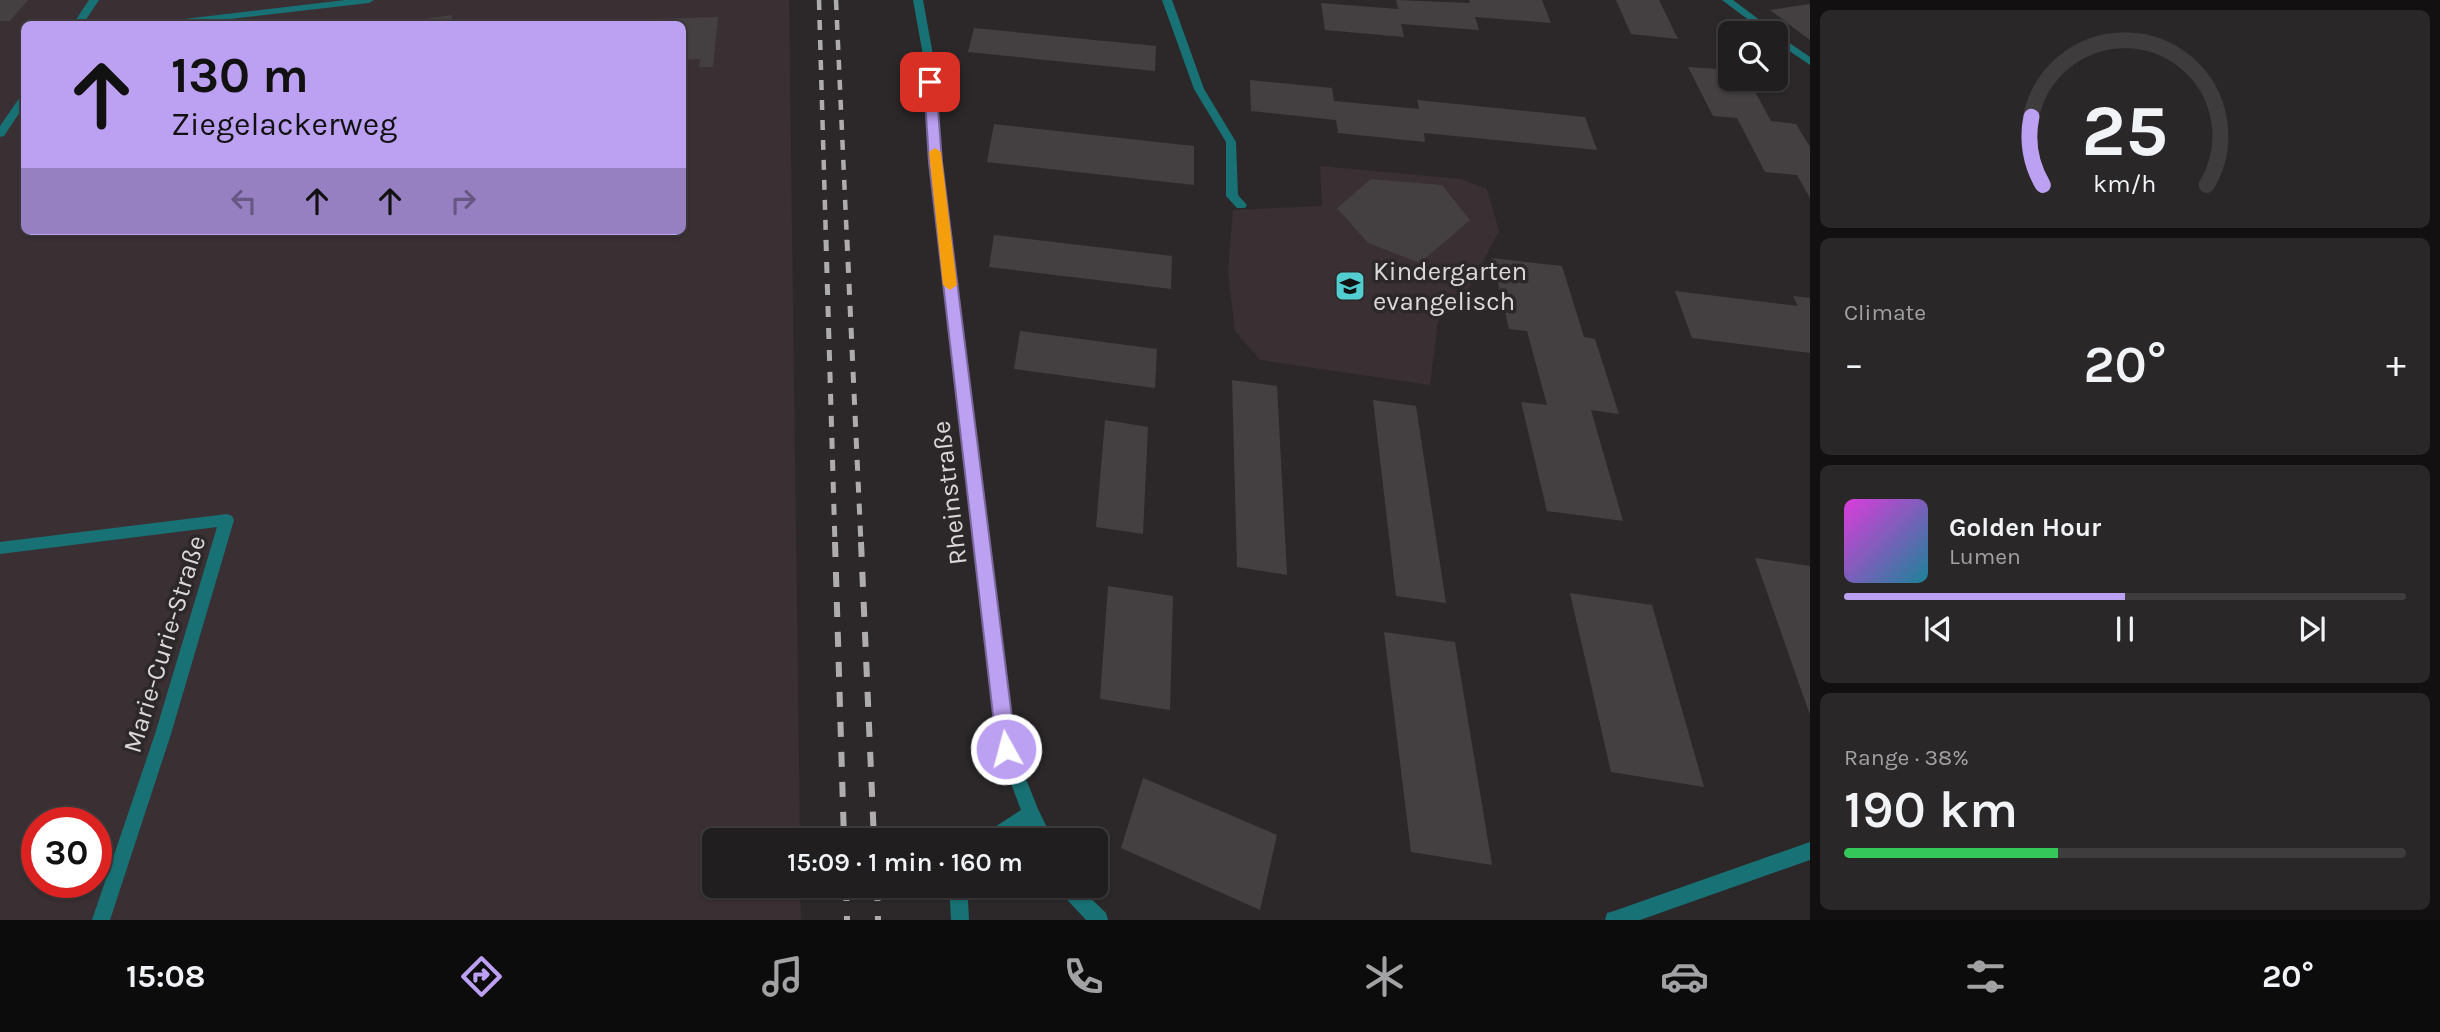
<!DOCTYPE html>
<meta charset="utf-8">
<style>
:root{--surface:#211e1f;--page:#292728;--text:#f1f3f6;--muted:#a2a2a4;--line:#3e3c3d;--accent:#bca0f2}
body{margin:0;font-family:Karla,sans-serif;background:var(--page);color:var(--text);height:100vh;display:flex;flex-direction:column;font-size:26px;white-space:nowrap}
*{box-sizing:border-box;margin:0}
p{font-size:23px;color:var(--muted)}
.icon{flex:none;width:38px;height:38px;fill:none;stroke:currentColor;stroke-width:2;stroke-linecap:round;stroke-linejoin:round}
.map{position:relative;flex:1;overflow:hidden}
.side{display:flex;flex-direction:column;gap:10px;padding:10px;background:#121011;width:630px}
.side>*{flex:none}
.banner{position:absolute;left:21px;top:21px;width:665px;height:214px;border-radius:10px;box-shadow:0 2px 5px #0004,0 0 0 2px var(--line);background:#bca0f2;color:#111;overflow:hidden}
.controls{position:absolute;left:1718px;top:21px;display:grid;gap:14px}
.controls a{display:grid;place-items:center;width:70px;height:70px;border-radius:10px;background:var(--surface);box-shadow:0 2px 5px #0004,0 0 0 2px var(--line);font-size:35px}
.speed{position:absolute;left:21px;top:807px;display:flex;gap:14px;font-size:35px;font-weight:700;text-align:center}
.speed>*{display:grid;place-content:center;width:91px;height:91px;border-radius:50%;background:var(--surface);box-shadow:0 2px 5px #0004,0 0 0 2px var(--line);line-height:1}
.speed .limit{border:10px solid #d22;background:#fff;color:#111}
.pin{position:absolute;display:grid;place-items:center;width:60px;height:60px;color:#fff;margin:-30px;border-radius:14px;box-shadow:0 4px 10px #0006}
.me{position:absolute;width:77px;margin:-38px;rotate:353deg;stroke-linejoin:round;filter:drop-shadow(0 0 5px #0008)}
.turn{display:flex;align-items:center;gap:24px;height:147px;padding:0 35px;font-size:32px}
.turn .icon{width:91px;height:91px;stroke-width:2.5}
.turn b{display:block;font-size:49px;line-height:60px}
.lanes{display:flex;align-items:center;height:66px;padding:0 35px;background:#0003;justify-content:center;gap:35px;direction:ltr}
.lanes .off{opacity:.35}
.big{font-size:52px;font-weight:600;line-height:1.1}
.side .widget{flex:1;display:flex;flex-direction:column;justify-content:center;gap:10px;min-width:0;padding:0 24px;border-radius:10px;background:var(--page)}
.side .dial{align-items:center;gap:0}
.dial svg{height:182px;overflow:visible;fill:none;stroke:var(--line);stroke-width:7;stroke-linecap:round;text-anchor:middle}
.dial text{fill:var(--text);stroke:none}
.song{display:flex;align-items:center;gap:21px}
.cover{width:84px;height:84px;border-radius:10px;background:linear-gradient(135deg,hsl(300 70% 55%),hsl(190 70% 35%))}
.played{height:7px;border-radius:4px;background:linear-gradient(90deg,var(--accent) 50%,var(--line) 50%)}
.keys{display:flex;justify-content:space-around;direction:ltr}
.heat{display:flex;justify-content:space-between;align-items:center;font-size:38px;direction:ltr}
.charge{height:10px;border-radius:5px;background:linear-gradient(90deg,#34c759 38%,var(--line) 0)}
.trip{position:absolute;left:702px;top:828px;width:406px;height:70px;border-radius:10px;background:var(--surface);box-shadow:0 2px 5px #0004,0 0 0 2px var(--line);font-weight:600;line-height:70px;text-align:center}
.tabs{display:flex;height:112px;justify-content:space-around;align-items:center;background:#0d0c0c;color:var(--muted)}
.tabs .icon{width:49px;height:49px}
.tabs .selected{color:var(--accent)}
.tabs b{font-size:32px;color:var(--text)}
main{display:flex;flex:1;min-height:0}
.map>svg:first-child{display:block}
.built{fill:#3a2f32;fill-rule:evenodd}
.building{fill:#443f40}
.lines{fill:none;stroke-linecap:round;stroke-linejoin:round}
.street{fill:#187275;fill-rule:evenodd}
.rail-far2{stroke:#afacad;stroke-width:4.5;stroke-dasharray:10 10;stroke-linecap:butt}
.rail-far1{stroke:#afacad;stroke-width:5;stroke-dasharray:11 11;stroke-linecap:butt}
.rail{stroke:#afacad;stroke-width:6;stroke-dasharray:15 15;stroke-linecap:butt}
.route{fill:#bca0f2;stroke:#7a689d;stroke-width:2}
.slow{fill:#f59e0b}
.labels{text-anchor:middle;stroke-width:7;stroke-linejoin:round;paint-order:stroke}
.poi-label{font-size:26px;fill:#dbd8d9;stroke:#2c2829;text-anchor:start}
.street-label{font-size:26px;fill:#dbd8d9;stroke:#2c2829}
</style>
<main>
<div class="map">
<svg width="1810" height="920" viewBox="0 0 1810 920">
<rect width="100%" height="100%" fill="#2c2829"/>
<!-- built -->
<path class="built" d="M 0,0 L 789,0 L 800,840 L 714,840 L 714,886 L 800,886 L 801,920 L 0,920 ZM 24,24 L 682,24 L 682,231 L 24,231 ZM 37,822 L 96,822 L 96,882 L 37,882 Z
M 1320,166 L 1461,179 L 1487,189 L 1499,231 L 1463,300 L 1438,321 L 1430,385 L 1260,360 L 1235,331 L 1228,272 L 1233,210 L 1322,206 Z"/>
<!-- building -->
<path class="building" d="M 0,0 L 28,0 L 10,21 L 0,21 Z
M 1396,0 L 1470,3 L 1469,0 L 1542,0 L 1551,23 L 1475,17 L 1479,30 L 1401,24 L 1404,37 L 1325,30 L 1321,3 L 1398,9 Z
M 1616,0 L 1659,0 L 1678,39 L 1631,34 Z
M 1810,4 L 1810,40 L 1770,10 Z
M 452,15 L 452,24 L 395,24 L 395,23 Z
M 718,17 L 713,67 L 699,67 L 700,59 L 682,60 L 682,24 L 620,24 L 620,20 Z
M 974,28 L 1156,46 L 1155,71 L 968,52 Z
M 1688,67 L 1731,70 L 1731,79 L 1748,79 L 1771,121 L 1796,124 L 1810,147 L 1810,198 L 1797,175 L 1765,172 L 1737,118 L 1713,116 Z
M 1250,80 L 1332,88 L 1334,101 L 1419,109 L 1417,100 L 1585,117 L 1597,150 L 1424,133 L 1425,142 L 1338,133 L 1336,120 L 1251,111 Z
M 994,124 L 1194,146 L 1194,185 L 987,162 Z
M 1371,179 L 1442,185 L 1470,220 L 1420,263 L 1368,243 L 1337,208 Z
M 994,235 L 1172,256 L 1171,289 L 989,267 Z
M 1492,258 L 1562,266 L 1584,337 L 1595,339 L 1619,414 L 1591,410 L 1623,521 L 1547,511 L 1521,402 L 1547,405 L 1527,331 L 1509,329 Z
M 1675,291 L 1798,306 L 1793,296 L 1810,298 L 1810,353 L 1692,338 Z
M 1020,331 L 1157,349 L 1155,388 L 1014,369 Z
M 1232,380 L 1277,386 L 1287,575 L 1237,567 Z
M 1373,400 L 1416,406 L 1446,603 L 1396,596 Z
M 1105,420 L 1148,427 L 1143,534 L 1096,527 Z
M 1755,558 L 1810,566 L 1810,715 Z
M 1108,586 L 1173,596 L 1170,710 L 1100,699 Z
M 1570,593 L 1652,605 L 1704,787 L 1611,772 Z
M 1384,632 L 1455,642 L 1492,865 L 1411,852 Z
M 1143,778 L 1277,835 L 1260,910 L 1121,848 Z"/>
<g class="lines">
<!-- street -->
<path class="street" d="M 89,0 L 99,0 L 83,24 L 73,24 Z
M 345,0 L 374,0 L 369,3 L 187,24 L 162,24 L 167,21 Z
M 913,0 L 923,0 L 933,55 L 941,162 L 1014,749 L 1038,809 L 1053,840 L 1035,840 L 1028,826 L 1006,840 L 981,840 L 984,834 L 1021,810 L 998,749 L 929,162 L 923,55 Z
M 1162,0 L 1172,0 L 1204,89 L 1236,142 L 1238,195 L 1247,205 L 1245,208 L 1237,208 L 1226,196 L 1226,142 L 1194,89 Z
M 1722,0 L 1733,0 L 1777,33 L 1766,33 Z
M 1776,34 L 1810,57 L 1810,65 L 1776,42 Z
M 24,96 L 24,106 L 4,136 L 0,137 L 0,126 L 20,97 Z
M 227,514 L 232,516 L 234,520 L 171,734 L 110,920 L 92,920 L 155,734 L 217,527 L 0,554 L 0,542 Z
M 1810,842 L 1810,860 L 1640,920 L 1605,920 L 1607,913 L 1614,911 Z
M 954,886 L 972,886 L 968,901 L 969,920 L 951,920 L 950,901 Z
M 1057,886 L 1078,886 L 1106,913 L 1108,920 L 1086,920 L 1060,892 Z"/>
<!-- rail-far2 -->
<path class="rail-far2" d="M 819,0 L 826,242
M 836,0 L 847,242"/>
<!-- rail-far1 -->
<path class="rail-far1" d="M 826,240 L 835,544
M 847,240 L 861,544"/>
<!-- rail -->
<path class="rail" d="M 835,542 L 844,840
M 861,542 L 874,840
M 846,886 L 847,920
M 877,886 L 878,920"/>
</g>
<!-- route -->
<path class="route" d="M 930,78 L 936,82 L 942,162 L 1016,749 L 1013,756 L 1006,758 L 999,756 L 997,749 L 929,162 L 924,82 Z"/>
<!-- slow -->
<path class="slow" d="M 935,148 L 941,152 L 957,285 L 950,290 L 943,285 L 929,152 Z"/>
<!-- icons -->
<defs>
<g id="school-square" transform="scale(1.575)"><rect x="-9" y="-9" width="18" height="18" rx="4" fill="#52cdd0" stroke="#2c2829"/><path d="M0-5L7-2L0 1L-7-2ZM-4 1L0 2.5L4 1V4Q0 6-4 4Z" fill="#111"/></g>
</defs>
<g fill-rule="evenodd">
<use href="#school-square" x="1350" y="286"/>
</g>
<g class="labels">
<!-- poi labels -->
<g class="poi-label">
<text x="1373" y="280">Kindergarten<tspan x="1373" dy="30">evangelisch</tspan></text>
</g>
<!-- street labels -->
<g class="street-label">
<text transform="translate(949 493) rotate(-97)" y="9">Rheinstraße</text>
<text transform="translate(164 644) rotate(-73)" y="9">Marie-Curie-Straße</text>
</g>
</g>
</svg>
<div class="controls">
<a><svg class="icon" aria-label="search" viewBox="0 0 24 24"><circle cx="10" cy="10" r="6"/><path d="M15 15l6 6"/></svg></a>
</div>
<div class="speed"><div class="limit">30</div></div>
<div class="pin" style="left:930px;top:82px;background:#d93025"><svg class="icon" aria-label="arrive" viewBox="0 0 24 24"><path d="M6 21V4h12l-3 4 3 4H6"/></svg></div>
<svg class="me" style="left:1006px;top:749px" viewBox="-20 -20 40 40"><circle r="17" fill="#bca0f2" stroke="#fff" stroke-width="3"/><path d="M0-11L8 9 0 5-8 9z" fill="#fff"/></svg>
<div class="trip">15:09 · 1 min · 160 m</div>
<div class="banner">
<div class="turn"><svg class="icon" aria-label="ahead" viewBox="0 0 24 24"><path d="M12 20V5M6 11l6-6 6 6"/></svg><div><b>130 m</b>Ziegelackerweg</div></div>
<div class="lanes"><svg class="icon off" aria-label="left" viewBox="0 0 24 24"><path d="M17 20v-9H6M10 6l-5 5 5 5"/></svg><svg class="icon" aria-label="ahead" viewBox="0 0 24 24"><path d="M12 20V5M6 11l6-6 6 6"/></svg><svg class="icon" aria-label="ahead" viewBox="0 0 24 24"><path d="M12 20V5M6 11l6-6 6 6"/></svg><svg class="icon off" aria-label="right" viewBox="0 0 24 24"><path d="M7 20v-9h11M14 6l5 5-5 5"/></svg></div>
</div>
</div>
<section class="side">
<div class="widget dial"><svg viewBox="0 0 100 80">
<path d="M14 69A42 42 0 1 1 86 69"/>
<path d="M14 69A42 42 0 0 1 9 39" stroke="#bca0f2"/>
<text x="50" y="56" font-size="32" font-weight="700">25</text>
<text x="50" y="72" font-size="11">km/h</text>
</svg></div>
<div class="widget"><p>Climate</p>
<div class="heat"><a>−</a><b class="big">20°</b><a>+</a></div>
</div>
<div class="widget">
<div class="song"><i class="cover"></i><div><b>Golden Hour</b><p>Lumen</p></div></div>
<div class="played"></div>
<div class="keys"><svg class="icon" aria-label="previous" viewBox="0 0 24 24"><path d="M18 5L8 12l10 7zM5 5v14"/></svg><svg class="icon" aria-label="pause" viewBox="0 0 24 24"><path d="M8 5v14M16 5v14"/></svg><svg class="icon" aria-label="next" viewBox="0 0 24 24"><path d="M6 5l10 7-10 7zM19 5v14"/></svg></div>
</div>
<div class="widget"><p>Range · 38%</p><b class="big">190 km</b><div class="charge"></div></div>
</section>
</main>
<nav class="tabs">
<b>15:08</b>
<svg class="icon selected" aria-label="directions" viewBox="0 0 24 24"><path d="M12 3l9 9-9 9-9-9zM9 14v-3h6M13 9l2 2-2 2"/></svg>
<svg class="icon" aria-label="music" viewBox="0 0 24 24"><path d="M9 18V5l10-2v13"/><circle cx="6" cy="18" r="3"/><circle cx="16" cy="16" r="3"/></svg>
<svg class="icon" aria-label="phone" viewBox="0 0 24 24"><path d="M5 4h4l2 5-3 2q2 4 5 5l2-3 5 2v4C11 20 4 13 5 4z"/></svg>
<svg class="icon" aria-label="climate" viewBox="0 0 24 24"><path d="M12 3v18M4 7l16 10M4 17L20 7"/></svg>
<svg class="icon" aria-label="car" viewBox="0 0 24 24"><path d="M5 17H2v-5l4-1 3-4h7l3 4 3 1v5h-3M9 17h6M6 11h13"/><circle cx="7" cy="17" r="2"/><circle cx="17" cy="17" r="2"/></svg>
<svg class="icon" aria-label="filters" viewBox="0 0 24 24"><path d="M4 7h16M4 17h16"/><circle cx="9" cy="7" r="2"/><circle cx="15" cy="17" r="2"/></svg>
<b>20°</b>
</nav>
